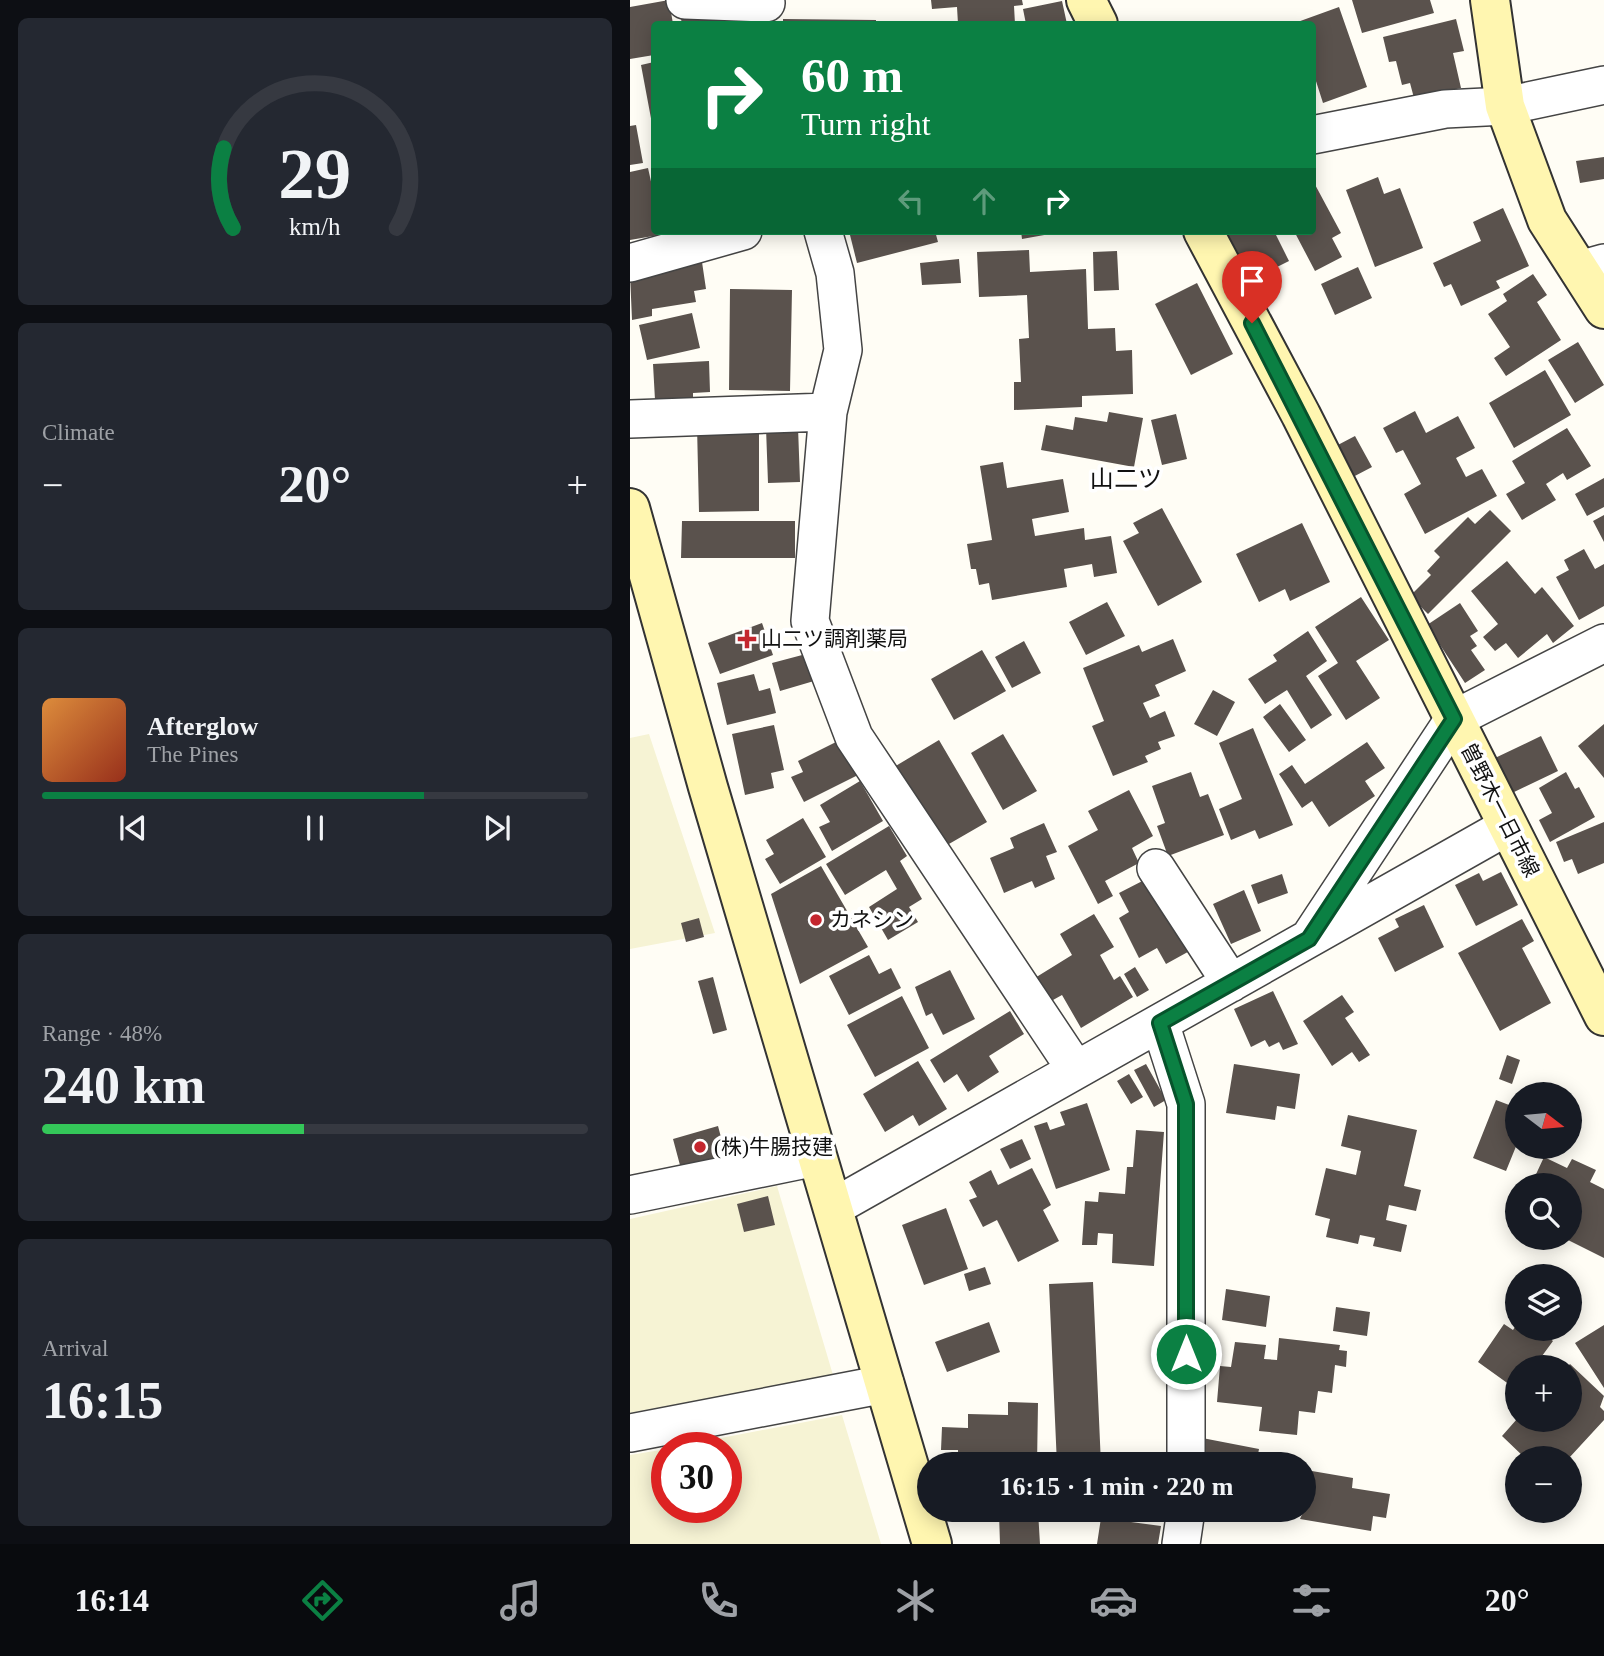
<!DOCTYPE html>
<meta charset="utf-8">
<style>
:root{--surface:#171b24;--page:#242831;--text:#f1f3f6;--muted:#9ea1a6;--line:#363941;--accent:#0b8043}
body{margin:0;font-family:"Times New Roman","Noto Sans JP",serif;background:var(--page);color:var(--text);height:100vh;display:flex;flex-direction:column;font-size:26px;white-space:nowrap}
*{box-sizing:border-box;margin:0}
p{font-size:23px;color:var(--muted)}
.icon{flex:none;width:38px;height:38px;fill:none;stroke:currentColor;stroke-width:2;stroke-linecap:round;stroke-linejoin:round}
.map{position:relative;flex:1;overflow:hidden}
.sheet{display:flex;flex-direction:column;gap:18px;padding:18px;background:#0d0f14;width:630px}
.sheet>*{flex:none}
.banner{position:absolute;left:21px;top:21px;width:665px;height:214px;border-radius:7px;box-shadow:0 4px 18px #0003;background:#0b8043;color:#fff;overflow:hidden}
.needle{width:46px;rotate:106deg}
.tools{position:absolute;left:875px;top:1082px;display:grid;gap:14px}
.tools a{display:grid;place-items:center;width:77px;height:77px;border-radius:50%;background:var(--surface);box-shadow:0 4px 18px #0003;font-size:35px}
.speed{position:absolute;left:21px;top:1432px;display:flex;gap:14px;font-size:35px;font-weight:700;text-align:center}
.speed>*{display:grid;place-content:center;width:91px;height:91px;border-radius:50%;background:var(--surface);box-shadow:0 4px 18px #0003;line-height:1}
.speed .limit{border:10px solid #d22;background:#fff;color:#111}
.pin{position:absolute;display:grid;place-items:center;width:60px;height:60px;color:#fff;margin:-72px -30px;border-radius:50% 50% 50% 0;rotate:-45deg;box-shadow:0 0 7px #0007}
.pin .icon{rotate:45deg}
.me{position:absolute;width:77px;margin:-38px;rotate:0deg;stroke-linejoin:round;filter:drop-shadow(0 0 5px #0008)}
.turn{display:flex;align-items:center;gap:24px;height:147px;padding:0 35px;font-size:32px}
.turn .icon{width:91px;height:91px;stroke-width:2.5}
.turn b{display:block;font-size:49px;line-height:60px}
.lanes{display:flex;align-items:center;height:66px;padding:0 35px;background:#0003;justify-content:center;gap:35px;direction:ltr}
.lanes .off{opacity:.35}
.big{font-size:52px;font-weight:800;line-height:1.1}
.sheet .widget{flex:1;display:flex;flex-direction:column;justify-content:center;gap:10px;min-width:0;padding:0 24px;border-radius:10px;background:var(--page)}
.sheet .dial{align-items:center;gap:0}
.dial svg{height:182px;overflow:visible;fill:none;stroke:var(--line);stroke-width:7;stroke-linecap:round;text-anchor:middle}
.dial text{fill:var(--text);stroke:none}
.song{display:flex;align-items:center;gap:21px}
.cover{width:84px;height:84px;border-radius:10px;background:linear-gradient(135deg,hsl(30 70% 55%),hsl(10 70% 35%))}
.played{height:7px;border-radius:4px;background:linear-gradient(90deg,var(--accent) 70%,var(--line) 70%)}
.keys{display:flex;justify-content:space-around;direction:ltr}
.heat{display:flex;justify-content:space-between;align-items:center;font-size:38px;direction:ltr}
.charge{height:10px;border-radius:5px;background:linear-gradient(90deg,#34c759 48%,var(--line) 0)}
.trip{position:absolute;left:287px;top:1452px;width:399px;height:70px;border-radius:35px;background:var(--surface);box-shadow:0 4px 18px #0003;font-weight:800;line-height:70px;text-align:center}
.menu{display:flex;height:112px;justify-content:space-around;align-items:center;background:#090b0e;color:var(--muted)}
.menu .icon{width:49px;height:49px}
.menu .on{color:var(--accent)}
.menu b{font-size:32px;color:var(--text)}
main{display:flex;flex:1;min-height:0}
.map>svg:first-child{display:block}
.farmland{fill:#f6f3d4}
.building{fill:#5a524d}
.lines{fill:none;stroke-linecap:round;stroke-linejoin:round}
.street-casing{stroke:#444;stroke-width:40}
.secondary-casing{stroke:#333;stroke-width:42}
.street{stroke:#fff;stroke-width:37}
.secondary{stroke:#fff6b0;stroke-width:38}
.route-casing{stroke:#07532c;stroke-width:18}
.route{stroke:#0b8043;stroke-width:12}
.poi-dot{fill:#c4262e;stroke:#fff;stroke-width:2.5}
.labels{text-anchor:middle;stroke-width:7;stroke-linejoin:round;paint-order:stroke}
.poi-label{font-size:21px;fill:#111;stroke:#fff;text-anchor:start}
.street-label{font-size:21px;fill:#111;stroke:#fff}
.quarter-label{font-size:24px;fill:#111;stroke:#fff}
</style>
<main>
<section class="sheet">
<div class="widget dial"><svg viewBox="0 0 100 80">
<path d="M14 69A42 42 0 1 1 86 69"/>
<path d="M14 69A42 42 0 0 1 10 34" stroke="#0b8043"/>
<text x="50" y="56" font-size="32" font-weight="700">29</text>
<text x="50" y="72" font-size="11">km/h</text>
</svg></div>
<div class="widget"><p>Climate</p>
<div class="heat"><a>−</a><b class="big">20°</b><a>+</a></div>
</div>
<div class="widget">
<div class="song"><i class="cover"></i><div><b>Afterglow</b><p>The Pines</p></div></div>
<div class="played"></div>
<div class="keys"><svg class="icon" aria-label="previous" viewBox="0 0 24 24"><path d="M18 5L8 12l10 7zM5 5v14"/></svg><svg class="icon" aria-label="pause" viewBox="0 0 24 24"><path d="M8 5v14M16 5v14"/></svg><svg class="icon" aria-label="next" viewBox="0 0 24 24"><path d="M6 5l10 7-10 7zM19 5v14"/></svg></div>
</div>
<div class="widget"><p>Range · 48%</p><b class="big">240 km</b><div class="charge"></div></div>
<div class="widget"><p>Arrival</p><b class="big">16:15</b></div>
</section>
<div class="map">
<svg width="974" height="1544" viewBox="0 0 974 1544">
<rect width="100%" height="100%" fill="#fffdf5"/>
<!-- farmland -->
<path class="farmland" d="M 19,734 L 85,933 L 0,949 L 0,738 Z
M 147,1186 L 203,1375 L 0,1413 L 0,1219 Z
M 212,1415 L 251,1544 L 0,1544 L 0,1455 L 37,1449 L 37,1507 L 96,1507 L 96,1447 L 44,1447 Z"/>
<!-- building -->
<path class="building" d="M 39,0 L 43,24 L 24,24 L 24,55 L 0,59 L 0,7 Z
M 301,0 L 392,0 L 393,5 L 384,6 L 385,24 L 328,24 L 327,7 L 302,9 Z
M 722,0 L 800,0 L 804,13 L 732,33 Z
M 432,1 L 437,24 L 396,24 L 393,9 Z
M 709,7 L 737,87 L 693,103 L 685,78 L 682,79 L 682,24 L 662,24 Z
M 92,12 L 94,24 L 52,24 L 51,19 Z
M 153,19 L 246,20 L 246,24 L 153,24 Z
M 826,19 L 834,51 L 823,53 L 831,88 L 784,98 L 780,83 L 772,85 L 766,61 L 759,62 L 753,37 Z
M 24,62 L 24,128 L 23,129 L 11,65 Z
M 6,125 L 13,163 L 0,165 L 0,126 Z
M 974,157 L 974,179 L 950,183 L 946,161 Z
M 18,168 L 22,186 L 24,186 L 24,231 L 29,235 L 0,240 L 0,172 Z
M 748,177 L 754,194 L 770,188 L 793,248 L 745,267 L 716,190 Z
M 682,179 L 711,233 L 702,238 L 712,257 L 685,271 L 664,231 L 682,231 Z
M 873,208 L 899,266 L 866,281 L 870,288 L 831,306 L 821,284 L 814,287 L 803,263 L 851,241 L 843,222 Z
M 219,231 L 305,231 L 308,242 L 227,263 Z
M 391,231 L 431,231 L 431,232 L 392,239 Z
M 596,231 L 644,231 L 659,261 L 621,280 Z
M 399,250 L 400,272 L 456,269 L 458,329 L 485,328 L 486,351 L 502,350 L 503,394 L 452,396 L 452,407 L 384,410 L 384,382 L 391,382 L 389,339 L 399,338 L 397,295 L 349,297 L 347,252 Z
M 487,251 L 489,290 L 464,291 L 463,252 Z
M 329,259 L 331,283 L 292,285 L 290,263 Z
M 72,262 L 76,289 L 64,291 L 66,302 L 22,309 L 22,316 L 2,320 L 0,274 Z
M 728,267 L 742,298 L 705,315 L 691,284 Z
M 903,274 L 917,295 L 907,302 L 931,340 L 876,376 L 864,358 L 880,347 L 858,314 L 877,301 L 873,294 Z
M 567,283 L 603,354 L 561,375 L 525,304 Z
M 100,289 L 162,290 L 160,391 L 99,390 Z
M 62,313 L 70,348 L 17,360 L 9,325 Z
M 948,342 L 974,385 L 945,403 L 918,360 Z
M 79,361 L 80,392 L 63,393 L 63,398 L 25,400 L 23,364 Z
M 915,370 L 941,415 L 884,448 L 859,403 Z
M 785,411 L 796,433 L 828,416 L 845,448 L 826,458 L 836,477 L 852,469 L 867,496 L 795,534 L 774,494 L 791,484 L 773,450 L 766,453 L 753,428 Z
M 479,412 L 513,418 L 504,467 L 411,450 L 416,425 L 443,430 L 445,417 L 477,422 Z
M 546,414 L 557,459 L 532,465 L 521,420 Z
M 129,425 L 129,511 L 69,512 L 67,426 Z
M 168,427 L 170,482 L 138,483 L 136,428 Z
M 937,428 L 961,466 L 937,480 L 933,473 L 916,484 L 926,500 L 892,520 L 876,494 L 895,483 L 882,461 Z
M 725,436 L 742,467 L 721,478 L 704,447 Z
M 373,462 L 377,488 L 433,479 L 439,512 L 402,519 L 405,536 L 454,528 L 455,540 L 481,536 L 487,573 L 464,577 L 462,564 L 434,569 L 437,587 L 362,600 L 359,583 L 349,585 L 346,569 L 341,569 L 337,544 L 362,540 L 350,466 Z
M 974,478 L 974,507 L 957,516 L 945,494 Z
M 532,508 L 572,582 L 528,606 L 493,541 L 509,533 L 503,523 Z
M 860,510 L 881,531 L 798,614 L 780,596 L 801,575 L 797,571 L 810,557 L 804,551 L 838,517 L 845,524 Z
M 974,515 L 974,542 L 963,521 Z
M 52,521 L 165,521 L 165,558 L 51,558 Z
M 672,523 L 700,582 L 660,601 L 655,589 L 629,602 L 606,554 Z
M 954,549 L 965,569 L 974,564 L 974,606 L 949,620 L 926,577 L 939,570 L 934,560 Z
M 877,561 L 905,594 L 912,587 L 944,626 L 923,643 L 917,634 L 888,658 L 876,643 L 865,651 L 853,637 L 868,624 L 841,591 Z
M 731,597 L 759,640 L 726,661 L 750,698 L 716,720 L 688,676 L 708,663 L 685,627 Z
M 477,602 L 495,636 L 456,655 L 439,622 Z
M 830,603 L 848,631 L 840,636 L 847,646 L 841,650 L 855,670 L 835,683 L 797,625 Z
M 132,623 L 143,655 L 90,674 L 78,643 Z
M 678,631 L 697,661 L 676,676 L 702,715 L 681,729 L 657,690 L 635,704 L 618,679 L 647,661 L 643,655 Z
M 543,639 L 556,671 L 525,685 L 530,696 L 513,703 L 520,718 L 535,711 L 545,736 L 528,742 L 531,749 L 515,756 L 518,762 L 483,776 L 462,726 L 474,721 L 453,668 L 509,645 L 512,652 Z
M 394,641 L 411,673 L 382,688 L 365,657 Z
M 352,650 L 376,691 L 324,720 L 301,679 Z
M 176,654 L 184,681 L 150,691 L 142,663 Z
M 124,674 L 129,691 L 140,688 L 146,713 L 97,725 L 87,683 Z
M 583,690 L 605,702 L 587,736 L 564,724 Z
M 650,704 L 676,740 L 659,752 L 633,717 Z
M 974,724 L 974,778 L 948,746 Z
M 144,725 L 154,770 L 141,773 L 144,788 L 115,795 L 102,734 Z
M 623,728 L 663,825 L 629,839 L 625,830 L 601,840 L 589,809 L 612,799 L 589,743 Z
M 373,734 L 407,791 L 373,810 L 341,753 Z
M 911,736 L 928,771 L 882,793 L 865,758 Z
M 212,739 L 230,774 L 174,802 L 161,777 L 173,772 L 168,761 Z
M 309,740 L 357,822 L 312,848 L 264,767 Z
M 737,742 L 755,768 L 735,781 L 745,796 L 699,827 L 682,801 L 672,808 L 649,774 L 662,765 L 675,784 Z
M 561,772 L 570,797 L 578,794 L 594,835 L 538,856 L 527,826 L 535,823 L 522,786 Z
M 936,772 L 945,789 L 949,787 L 965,817 L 920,842 L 909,820 L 922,813 L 909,788 Z
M 230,781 L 253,821 L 202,851 L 189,827 L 200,822 L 190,805 Z
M 499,790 L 523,836 L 502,848 L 509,863 L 475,881 L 483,896 L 468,904 L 438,846 L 468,830 L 458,811 Z
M 173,818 L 196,857 L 150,884 L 135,859 L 144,854 L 136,840 Z
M 974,822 L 974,863 L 948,874 L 942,859 L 934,862 L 926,842 Z
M 414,823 L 427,852 L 416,856 L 425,879 L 405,888 L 402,881 L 374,893 L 360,858 L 384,848 L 380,838 Z
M 259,826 L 277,856 L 270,861 L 292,899 L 279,907 L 288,922 L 258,940 L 239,907 L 267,889 L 256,870 L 215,895 L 196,864 Z
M 191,866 L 238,947 L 170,984 L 141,894 Z
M 871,872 L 888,905 L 846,926 L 825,885 L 849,873 L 853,881 Z
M 526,874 L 565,948 L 536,964 L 527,948 L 509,958 L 489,918 L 499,912 L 489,893 Z
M 652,874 L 658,893 L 628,904 L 621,885 Z
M 614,890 L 631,931 L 601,944 L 583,904 Z
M 794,905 L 814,947 L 765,972 L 748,938 L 769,927 L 765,919 Z
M 464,914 L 484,947 L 470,955 L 484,980 L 490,976 L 503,997 L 451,1028 L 432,995 L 414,1005 L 400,981 L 442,955 L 430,934 Z
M 69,918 L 74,937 L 56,942 L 51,923 Z
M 892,919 L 904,941 L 892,948 L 921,1003 L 870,1031 L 828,953 Z
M 239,955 L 249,974 L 261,968 L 271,988 L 219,1015 L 199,976 Z
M 505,967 L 519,990 L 507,997 L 494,974 Z
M 320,970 L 345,1019 L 313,1035 L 302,1013 L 296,1016 L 285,987 Z
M 83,977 L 97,1030 L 83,1034 L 68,981 Z
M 643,991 L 668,1044 L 653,1050 L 649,1042 L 639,1047 L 635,1040 L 621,1047 L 604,1009 Z
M 712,995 L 724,1012 L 715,1018 L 740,1055 L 729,1062 L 722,1052 L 702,1066 L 673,1021 Z
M 272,996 L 299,1048 L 245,1077 L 217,1025 Z
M 380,1011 L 394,1034 L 359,1056 L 369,1072 L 338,1092 L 327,1074 L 314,1083 L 300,1060 Z
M 877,1055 L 890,1060 L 882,1084 L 869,1079 Z
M 288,1061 L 317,1109 L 289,1126 L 283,1115 L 255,1132 L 233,1094 Z
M 516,1064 L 536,1100 L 524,1107 L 504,1070 Z
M 604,1064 L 670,1074 L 665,1109 L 647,1106 L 645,1120 L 596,1113 Z
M 499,1074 L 513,1097 L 501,1104 L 487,1081 Z
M 866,1100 L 887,1108 L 887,1144 L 876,1171 L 843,1158 Z
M 457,1103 L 480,1170 L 426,1189 L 404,1126 L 417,1122 L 420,1130 L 435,1125 L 430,1112 Z
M 718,1115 L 787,1130 L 774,1186 L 791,1190 L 786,1211 L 759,1205 L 756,1220 L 777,1225 L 771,1252 L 743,1246 L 745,1238 L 730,1235 L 728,1244 L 696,1237 L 700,1219 L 685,1215 L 696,1168 L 726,1175 L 731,1151 L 711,1146 Z
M 88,1126 L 96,1156 L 51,1169 L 43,1139 Z
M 506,1130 L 534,1132 L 524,1266 L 482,1263 L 483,1234 L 468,1233 L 467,1245 L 452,1245 L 455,1201 L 468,1202 L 469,1192 L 495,1194 L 497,1167 L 503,1167 Z
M 392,1139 L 401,1159 L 380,1169 L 370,1149 Z
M 914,1157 L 937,1168 L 942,1159 L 966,1170 L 960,1182 L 974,1189 L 974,1258 L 932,1237 L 940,1237 L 940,1185 L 901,1185 Z
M 402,1168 L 421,1205 L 413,1210 L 429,1241 L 388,1262 L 367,1220 L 353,1227 L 339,1200 L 347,1197 L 339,1182 L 361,1170 L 368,1185 Z
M 138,1196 L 145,1225 L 114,1232 L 107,1204 Z
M 316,1208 L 338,1269 L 294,1285 L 272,1225 Z
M 355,1267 L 361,1284 L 339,1291 L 334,1274 Z
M 463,1282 L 471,1465 L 427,1465 L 419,1284 Z
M 596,1289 L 640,1296 L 636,1327 L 592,1320 Z
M 706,1307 L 740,1312 L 737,1336 L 703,1331 Z
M 359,1322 L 370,1352 L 317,1372 L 305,1342 Z
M 874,1324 L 883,1330 L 887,1324 L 887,1328 L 915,1328 L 912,1333 L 923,1341 L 912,1356 L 916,1359 L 911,1367 L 887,1367 L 887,1390 L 848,1362 Z
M 974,1325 L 974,1388 L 945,1343 Z
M 649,1338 L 710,1345 L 709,1350 L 717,1351 L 716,1367 L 705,1365 L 702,1393 L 688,1391 L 685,1413 L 669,1411 L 667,1435 L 629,1431 L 632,1407 L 587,1402 L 590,1366 L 601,1367 L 605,1342 L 636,1345 L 634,1359 L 647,1360 Z
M 940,1364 L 974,1396 L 970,1407 L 974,1411 L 974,1420 L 939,1458 L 895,1458 L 872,1436 L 887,1419 L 940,1419 L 940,1367 L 937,1367 Z
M 378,1402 L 408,1403 L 407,1465 L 328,1463 L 328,1450 L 311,1450 L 312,1427 L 338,1428 L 338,1414 L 378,1415 Z
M 567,1437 L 629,1449 L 626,1465 L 562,1465 Z
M 676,1470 L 723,1478 L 722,1488 L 760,1494 L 756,1518 L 743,1516 L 741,1531 L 670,1519 L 674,1510 Z
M 408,1511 L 410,1544 L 370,1544 L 369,1513 Z
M 471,1518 L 531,1526 L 528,1544 L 467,1544 Z"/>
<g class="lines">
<!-- street casing -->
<g class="street-casing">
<path id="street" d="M 55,0 L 136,3
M 682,135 L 815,109 L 875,106 L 974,85
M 193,231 L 205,273 L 213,350 L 198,412 L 180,621 L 224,737 L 446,1070
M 0,263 L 113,231
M 949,270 L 974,263
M 0,419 L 198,412
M 526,868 L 601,983
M 682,934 L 824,719 L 974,643
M 530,1023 L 556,1104 L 556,1465
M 0,1195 L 186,1157
M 204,1207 L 878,826
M 0,1433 L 255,1384
M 551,1544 L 556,1510"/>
</g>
<!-- secondary casing -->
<g class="secondary-casing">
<path id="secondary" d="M 456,0 L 468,24
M 860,0 L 875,106 L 917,220 L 974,309
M 573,231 L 671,415 L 974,1016
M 0,508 L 78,787 L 302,1544"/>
</g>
<!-- street -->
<use href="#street" class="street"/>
<!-- secondary -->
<use href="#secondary" class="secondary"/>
</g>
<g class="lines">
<!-- route casing -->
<g class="route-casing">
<path id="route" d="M 556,1354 L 556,1104 L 530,1023 L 679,939 L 824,719 L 622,323"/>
</g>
<!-- route -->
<use href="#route" class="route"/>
</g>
<!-- markers -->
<g class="poi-dot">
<path d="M113.5 628.5h7v7h7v7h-7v7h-7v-7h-7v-7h7z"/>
<circle cx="186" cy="920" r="7"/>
<circle cx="70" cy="1147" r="7"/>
</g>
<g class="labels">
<!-- poi labels -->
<g class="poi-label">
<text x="131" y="646">山二ツ調剤薬局</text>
<text x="200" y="927">カネシン</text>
<text x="84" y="1154">(株)牛腸技建</text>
</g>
<!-- street labels -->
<g class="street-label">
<text transform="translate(870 810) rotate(63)" y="7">曽野木一日市線</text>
</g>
<!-- quarter labels -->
<g class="quarter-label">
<text x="496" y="487">山二ツ</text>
</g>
</g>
</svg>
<div class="tools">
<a><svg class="needle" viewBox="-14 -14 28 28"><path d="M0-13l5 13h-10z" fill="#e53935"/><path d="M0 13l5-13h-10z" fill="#9ea1a6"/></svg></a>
<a><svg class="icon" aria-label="search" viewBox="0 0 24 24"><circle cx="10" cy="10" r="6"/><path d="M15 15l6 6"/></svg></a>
<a><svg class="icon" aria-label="layers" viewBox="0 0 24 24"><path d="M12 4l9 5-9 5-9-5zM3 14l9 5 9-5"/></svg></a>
<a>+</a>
<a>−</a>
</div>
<div class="speed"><div class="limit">30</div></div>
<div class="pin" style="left:622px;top:323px;background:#d93025"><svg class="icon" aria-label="arrive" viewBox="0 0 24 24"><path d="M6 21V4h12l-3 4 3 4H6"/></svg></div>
<svg class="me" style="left:556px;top:1354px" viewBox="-20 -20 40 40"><circle r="17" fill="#0b8043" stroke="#fff" stroke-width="3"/><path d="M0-11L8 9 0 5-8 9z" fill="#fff"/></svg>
<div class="trip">16:15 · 1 min · 220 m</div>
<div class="banner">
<div class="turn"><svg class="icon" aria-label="right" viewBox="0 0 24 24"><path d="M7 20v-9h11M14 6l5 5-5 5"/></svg><div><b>60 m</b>Turn right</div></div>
<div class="lanes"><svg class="icon off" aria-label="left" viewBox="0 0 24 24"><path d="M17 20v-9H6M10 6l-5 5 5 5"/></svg><svg class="icon off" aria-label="ahead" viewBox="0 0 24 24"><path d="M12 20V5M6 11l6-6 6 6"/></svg><svg class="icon" aria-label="right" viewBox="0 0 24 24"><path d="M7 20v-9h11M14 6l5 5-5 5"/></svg></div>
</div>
</div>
</main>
<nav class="menu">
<b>16:14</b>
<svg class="icon on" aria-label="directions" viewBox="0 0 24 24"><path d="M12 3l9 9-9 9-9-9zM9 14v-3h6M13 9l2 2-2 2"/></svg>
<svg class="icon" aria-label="music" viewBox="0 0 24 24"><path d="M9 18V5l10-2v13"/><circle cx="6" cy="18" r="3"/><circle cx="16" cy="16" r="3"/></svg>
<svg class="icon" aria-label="phone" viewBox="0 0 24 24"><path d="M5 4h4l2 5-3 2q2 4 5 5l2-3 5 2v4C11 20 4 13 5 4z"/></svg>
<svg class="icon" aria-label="climate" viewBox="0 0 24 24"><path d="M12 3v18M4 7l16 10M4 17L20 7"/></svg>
<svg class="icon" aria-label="car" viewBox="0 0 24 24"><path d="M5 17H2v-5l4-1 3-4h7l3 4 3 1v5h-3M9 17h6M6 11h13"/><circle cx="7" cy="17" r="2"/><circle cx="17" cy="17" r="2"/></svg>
<svg class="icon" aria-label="filters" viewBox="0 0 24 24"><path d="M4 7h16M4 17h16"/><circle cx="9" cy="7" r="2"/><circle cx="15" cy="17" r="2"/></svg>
<b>20°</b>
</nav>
